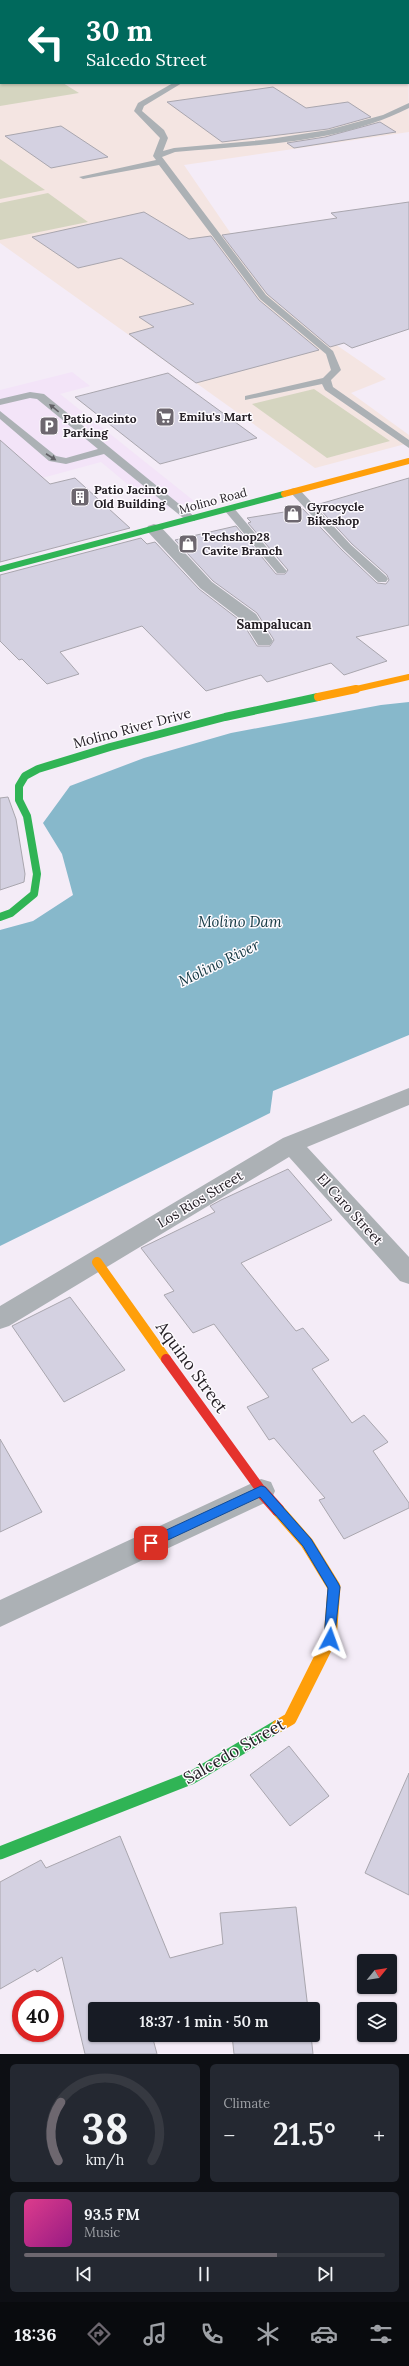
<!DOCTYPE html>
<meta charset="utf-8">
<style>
:root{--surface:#171b24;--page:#242831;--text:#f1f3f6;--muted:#9ea1a6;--line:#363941;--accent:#6d676f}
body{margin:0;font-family:Lora,serif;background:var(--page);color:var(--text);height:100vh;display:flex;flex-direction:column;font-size:15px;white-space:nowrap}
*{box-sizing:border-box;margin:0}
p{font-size:13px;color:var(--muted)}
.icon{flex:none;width:22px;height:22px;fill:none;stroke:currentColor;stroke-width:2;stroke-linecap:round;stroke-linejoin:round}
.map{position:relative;height:2054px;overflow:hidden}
.drawer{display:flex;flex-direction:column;gap:10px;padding:10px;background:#0d0f14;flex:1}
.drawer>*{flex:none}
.guide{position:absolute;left:0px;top:0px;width:409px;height:84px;box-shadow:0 1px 3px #0004;background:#00695c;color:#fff;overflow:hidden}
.needle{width:26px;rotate:60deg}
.controls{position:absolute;left:357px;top:1954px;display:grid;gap:8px}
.controls a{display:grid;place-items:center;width:40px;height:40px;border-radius:4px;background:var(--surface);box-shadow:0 1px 3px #0004;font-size:20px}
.speed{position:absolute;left:12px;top:1990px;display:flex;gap:8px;font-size:20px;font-weight:700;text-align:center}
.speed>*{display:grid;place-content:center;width:52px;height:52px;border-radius:50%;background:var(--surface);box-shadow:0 1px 3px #0004;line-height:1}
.speed .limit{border:6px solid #d22;background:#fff;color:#111}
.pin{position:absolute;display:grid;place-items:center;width:34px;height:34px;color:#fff;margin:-17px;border-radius:8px;box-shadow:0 2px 6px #0006}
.me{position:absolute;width:44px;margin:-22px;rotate:4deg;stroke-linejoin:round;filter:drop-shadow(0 0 3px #0008)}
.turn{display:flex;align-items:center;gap:14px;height:84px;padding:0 20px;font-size:18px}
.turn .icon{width:52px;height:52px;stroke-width:2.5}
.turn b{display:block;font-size:28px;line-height:34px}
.big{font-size:30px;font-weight:600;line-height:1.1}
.drawer .widget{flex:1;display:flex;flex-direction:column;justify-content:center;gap:6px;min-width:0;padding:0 14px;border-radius:6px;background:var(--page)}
.drawer .dial{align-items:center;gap:0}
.dial svg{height:104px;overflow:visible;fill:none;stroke:var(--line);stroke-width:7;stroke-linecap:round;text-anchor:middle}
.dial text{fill:var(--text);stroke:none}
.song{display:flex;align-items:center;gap:12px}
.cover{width:48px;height:48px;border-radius:6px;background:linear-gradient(135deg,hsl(330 70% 55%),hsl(310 70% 35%))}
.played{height:4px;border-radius:2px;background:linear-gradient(90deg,var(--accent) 70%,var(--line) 70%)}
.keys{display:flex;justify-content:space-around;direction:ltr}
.heat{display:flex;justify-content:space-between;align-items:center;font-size:22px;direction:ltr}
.drawer .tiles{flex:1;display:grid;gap:10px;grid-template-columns:1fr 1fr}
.widget:last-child{grid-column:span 2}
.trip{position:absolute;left:88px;top:2002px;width:232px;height:40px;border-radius:4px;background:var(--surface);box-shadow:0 1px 3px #0004;font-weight:600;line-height:40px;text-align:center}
.dock{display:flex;height:64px;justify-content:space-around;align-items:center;background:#090b0e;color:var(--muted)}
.dock .icon{width:28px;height:28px}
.dock .selected{color:var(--accent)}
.dock b{font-size:18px;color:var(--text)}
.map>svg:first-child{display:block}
.built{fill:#f3e4f8}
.education{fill:#f4e5e2}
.green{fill:#d5d5c0}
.water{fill:#87b8cb}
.building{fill:#d4d1e1;stroke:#a9a6ae}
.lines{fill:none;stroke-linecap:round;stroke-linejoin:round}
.lane{fill:#acb1b5;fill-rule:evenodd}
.street{fill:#acb1b5;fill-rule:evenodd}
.fast-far3{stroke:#30b455;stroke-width:4}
.fast-far2{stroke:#30b455;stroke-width:6}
.fast-far1{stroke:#30b455;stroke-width:8}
.fast{stroke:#30b455;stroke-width:13}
.slow-far3{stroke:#ff9f0a;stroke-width:6}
.slow-far2{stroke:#ff9f0a;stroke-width:8}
.slow-far1{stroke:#ff9f0a;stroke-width:10}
.slow{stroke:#ff9f0a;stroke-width:13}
.jam-far1{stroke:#e5322d;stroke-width:10}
.jam{stroke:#e5322d;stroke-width:13}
.oneway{fill:#626166}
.route{fill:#1a73e8;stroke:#114b97}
.labels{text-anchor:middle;stroke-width:3;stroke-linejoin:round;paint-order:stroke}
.far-poi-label{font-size:12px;font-weight:bold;fill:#252026;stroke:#fdfafe;text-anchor:start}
.far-street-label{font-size:12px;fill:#252026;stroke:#fdfafe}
.far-neighbourhood-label{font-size:13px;font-weight:bold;fill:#252026;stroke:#fdfafe}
.street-label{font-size:14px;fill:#252026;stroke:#fdfafe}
.water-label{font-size:15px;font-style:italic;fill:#133741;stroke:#fdfafe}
.near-street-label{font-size:17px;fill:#252026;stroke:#fdfafe}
</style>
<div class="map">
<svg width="409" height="2054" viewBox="0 0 409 2054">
<rect width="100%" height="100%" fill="#f4ecf7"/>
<!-- built -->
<path class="built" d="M 72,372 L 90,386 L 60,394 L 194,501 L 160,511 L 101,462 L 9,487 L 0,479 L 0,390 Z"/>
<!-- education -->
<path class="education" d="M 408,41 L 409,132 L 184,165 L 281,307 L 386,379 L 351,393 L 409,435 L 409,443 L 315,468 L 0,243 L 0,50 L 1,83 L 408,83 Z"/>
<!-- green -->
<path class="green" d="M 0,66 L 1,83 L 63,83 L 79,93 L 0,106 Z
M 0,159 L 45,190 L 0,199 Z
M 48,193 L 88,222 L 0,240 L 0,203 Z
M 314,389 L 390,441 L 327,458 L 252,404 Z"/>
<!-- water -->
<path class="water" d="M 409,702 L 409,1035 L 273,1091 L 270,1113 L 0,1246 L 0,930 L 33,921 L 73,895 L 62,854 L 43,823 L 70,786 L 144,758 L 231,733 L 381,705 Z"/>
<!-- building -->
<path class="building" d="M 273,87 L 306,108 L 348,102 L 371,117 L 328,129 L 222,142 L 167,102 Z
M 380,122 L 396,132 L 294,148 L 287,143 L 325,137 Z
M 61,126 L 108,157 L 51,168 L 5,136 Z
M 409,202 L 409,329 L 352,348 L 344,343 L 330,347 L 267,294 L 222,235 L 337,218 L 331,213 Z
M 144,212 L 189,239 L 211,236 L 259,300 L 319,350 L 196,383 L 129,334 L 154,327 L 139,317 L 194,304 L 121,258 L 78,268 L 32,237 Z
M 168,373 L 257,438 L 160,464 L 75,397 Z
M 0,440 L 50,484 L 75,478 L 130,528 L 0,562 Z
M 409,478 L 409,625 L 356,637 L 387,661 L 344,675 L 331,663 L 267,682 L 261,675 L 206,691 L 142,626 L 60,652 L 79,674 L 47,684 L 22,659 L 19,660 L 0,641 L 0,575 L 141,538 L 147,544 L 155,542 L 199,589 L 242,622 L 257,646 L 270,646 L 274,640 L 257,613 L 213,581 L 175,540 L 236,526 L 276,574 L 285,574 L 288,570 L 248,523 L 251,522 L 247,518 L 303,509 L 342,550 L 377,583 L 386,584 L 389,580 L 387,575 L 352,544 L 316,505 Z
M 8,797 L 16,819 L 25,874 L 24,882 L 0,890 L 0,798 Z
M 288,1169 L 332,1220 L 241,1263 L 296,1331 L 303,1328 L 329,1360 L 312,1369 L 352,1423 L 364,1415 L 388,1442 L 373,1451 L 409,1503 L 409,1508 L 344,1539 L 319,1500 L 325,1498 L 274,1438 L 269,1440 L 247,1407 L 269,1397 L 214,1324 L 193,1333 L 164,1295 L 174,1291 L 141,1248 L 215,1212 L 210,1206 L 221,1200 Z
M 70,1297 L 125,1370 L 64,1402 L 12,1326 Z
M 0,1439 L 42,1512 L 0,1532 Z
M 289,1746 L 329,1796 L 290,1826 L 250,1775 Z
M 409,1773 L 409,1895 L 365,1873 Z
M 120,1836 L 170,1958 L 223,1944 L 220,1913 L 296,1907 L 308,2009 L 95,2009 L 95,2035 L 169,2035 L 153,2039 L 157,2054 L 85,2054 L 62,1957 L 37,1972 L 35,1969 L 0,1989 L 0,1882 L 41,1860 L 46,1868 Z
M 232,2035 L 311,2035 L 313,2054 L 234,2054 Z"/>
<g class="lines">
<!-- lane -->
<path class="lane" d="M 173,83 L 182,83 L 144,106 L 142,111 L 164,130 L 168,138 L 163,151 L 174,148 L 263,140 L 328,130 L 383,115 L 409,103 L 409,108 C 338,144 253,145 175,152 L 162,157 L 266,295 L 333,351 L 341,370 L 331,380 L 333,387 L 409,440 L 409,448 L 325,390 L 322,384 L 245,400 L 245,396 L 323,378 L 331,370 L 326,354 L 260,299 L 159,165 L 83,179 L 79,177 L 156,160 L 153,156 L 160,138 L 134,111 L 138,103 Z
M 30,392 L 44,394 L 195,517 L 195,521 L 187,521 L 104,454 L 66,464 L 49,461 L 0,419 L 0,411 L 56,456 L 66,458 L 98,449 L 37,399 L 30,398 L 0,405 L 0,399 Z
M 295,488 L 299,489 L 351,545 L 386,576 L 388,579 L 386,582 L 378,582 L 343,549 L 291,493 L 291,489 Z
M 229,506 L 233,507 L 285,569 L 287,571 L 285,573 L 277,573 L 225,511 L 225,507 Z"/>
<!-- street -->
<path class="street" d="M 154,524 L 160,526 L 212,582 L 256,614 L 273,641 L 270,645 L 258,645 L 243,621 L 200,588 L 148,532 L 146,529 L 148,526 Z
M 409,1088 L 409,1105 L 307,1147 L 409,1257 L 409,1284 L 400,1281 L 289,1157 L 9,1326 L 0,1329 L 0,1306 L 283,1138 Z
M 261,1479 L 271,1482 L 275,1491 L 271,1500 L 0,1627 L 0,1600 Z"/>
<!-- fast-far3 -->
<path class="fast-far3" d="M 314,0 L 322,1"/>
<!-- fast-far2 -->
<path class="fast-far2" d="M 0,569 L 284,494"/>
<!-- fast-far1 -->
<path class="fast-far1" d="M 0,917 L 11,913 L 34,894 L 37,874 L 27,816 L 19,800 L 19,786 L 25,776 L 38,769 L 110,747 L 225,717 L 318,697"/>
<!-- fast -->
<path class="fast" d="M 0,1853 L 191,1778 L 278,1726"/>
<!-- slow-far3 -->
<path class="slow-far3" d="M 284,494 L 409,461
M 352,690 L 409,677"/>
<!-- slow-far2 -->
<path class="slow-far2" d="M 318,697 L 356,689"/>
<!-- slow-far1 -->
<path class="slow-far1" d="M 97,1262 L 166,1359"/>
<!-- slow -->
<path class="slow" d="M 278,1510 L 307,1543 L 334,1587 L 330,1639 L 290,1719 L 278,1726"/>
<!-- jam-far1 -->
<path class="jam-far1" d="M 166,1359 L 263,1493"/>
<!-- jam -->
<path class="jam" d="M 262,1492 L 278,1510"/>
</g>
<!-- one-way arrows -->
<defs><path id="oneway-solid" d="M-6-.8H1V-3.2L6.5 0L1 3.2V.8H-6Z"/></defs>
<g class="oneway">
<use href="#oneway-solid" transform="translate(54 408) rotate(-141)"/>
<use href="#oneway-solid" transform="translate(51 457) rotate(33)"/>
</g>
<!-- route -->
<path class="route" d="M 261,1486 L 265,1487 L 311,1539 L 338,1583 L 340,1587 L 334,1643 L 330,1644 L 326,1643 L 324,1639 L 328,1588 L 303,1546 L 260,1497 L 155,1546 L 151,1548 L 145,1543 L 147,1539 Z"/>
<!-- icons -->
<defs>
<g id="supermarket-square" transform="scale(1)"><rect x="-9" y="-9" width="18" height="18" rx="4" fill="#6d676f" stroke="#fdfafe"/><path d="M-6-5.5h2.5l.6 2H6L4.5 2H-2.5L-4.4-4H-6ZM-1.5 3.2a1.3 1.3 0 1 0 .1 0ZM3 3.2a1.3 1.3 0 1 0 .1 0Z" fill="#fff"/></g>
<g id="parking-square" transform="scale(1)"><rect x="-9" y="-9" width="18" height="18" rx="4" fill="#6d676f" stroke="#fdfafe"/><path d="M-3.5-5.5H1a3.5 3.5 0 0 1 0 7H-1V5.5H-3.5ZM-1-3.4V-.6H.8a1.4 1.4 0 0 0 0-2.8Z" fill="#fff"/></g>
<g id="building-square" transform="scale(1)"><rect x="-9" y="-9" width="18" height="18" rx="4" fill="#6d676f" stroke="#fdfafe"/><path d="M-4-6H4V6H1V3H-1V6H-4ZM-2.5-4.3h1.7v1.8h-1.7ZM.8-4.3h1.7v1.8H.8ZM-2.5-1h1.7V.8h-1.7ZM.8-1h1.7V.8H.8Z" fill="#fff"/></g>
<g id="shop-square" transform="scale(1)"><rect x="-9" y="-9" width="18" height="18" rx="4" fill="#6d676f" stroke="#fdfafe"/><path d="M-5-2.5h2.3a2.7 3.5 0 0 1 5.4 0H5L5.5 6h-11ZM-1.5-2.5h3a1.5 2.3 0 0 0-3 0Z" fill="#fff"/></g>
</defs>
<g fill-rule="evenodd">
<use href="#supermarket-square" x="165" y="417"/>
<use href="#parking-square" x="49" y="426"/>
<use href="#building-square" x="80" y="497"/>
<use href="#shop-square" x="293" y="514"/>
<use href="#shop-square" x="188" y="544"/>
</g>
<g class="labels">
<!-- far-poi labels -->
<g class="far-poi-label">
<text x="179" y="421">Emilu's Mart</text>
<text x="63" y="423">Patio Jacinto<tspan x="63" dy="14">Parking</tspan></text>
<text x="94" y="494">Patio Jacinto<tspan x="94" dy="14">Old Building</tspan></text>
<text x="307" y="511">Gyrocycle<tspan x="307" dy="14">Bikeshop</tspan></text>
<text x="202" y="541">Techshop28<tspan x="202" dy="14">Cavite Branch</tspan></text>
</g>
<!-- far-street labels -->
<g class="far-street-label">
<text transform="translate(213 501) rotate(-15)" y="4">Molino Road</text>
</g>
<!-- far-neighbourhood labels -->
<g class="far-neighbourhood-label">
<text x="274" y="629">Sampalucan</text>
</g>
<!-- street labels -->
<g class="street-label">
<text transform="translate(132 728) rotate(-15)" y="5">Molino River Drive</text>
<text transform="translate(200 1199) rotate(-31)" y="5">Los Rios Street</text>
<text transform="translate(350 1209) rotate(48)" y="5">El Caro Street</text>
</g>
<!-- water labels -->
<g class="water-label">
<text x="240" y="927">Molino Dam</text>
<text transform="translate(219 963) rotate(-26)" y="5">Molino River</text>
</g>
<!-- near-street labels -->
<g class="near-street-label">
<text transform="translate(192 1367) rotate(54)" y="6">Aquino Street</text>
<text transform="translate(234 1751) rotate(-30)" y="6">Salcedo Street</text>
</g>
</g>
</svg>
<div class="controls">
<a><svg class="needle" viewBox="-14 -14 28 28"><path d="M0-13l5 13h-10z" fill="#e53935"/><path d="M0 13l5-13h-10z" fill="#9ea1a6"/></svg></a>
<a><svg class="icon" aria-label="layers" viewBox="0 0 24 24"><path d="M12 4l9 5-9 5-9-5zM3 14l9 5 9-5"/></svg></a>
</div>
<div class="speed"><div class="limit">40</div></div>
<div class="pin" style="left:151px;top:1543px;background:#d93025"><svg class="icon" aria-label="arrive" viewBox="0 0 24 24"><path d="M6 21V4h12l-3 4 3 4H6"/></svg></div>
<svg class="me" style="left:330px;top:1639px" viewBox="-20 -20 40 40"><path d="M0-17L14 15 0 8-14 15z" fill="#1a73e8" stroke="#fff" stroke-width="4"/></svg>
<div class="trip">18:37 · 1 min · 50 m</div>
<div class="guide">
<div class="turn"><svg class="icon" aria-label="left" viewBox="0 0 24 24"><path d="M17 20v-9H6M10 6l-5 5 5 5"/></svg><div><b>30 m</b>Salcedo Street</div></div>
</div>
</div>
<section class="drawer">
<div class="tiles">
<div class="widget dial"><svg viewBox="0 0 100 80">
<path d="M14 69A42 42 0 1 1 86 69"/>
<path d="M14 69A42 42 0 0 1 16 24" stroke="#6d676f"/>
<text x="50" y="56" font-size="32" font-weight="700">38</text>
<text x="50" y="72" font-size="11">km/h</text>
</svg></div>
<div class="widget"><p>Climate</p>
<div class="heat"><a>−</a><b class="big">21.5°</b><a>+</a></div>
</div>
<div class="widget">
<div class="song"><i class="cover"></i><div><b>93.5 FM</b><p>Music</p></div></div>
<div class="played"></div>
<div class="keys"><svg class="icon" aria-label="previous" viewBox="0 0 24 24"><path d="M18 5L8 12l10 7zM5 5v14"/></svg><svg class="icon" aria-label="pause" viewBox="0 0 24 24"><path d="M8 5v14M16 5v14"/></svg><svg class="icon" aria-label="next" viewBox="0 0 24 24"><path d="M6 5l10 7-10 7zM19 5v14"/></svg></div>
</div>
</div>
</section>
<nav class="dock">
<b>18:36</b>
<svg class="icon selected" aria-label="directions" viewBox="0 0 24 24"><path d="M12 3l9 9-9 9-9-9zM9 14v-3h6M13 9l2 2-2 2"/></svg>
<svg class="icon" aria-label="music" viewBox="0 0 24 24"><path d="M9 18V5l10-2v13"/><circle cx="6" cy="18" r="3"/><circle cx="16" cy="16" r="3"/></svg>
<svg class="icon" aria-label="phone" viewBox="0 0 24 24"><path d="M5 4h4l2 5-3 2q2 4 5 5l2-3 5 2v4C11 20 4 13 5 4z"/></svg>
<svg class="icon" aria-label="climate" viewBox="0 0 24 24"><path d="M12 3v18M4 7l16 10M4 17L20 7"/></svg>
<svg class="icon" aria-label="car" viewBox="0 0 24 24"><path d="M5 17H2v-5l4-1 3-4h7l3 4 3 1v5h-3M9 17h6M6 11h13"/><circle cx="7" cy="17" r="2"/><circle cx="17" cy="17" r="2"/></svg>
<svg class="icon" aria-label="filters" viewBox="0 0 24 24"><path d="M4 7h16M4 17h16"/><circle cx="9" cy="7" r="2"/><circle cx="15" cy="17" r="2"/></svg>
</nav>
